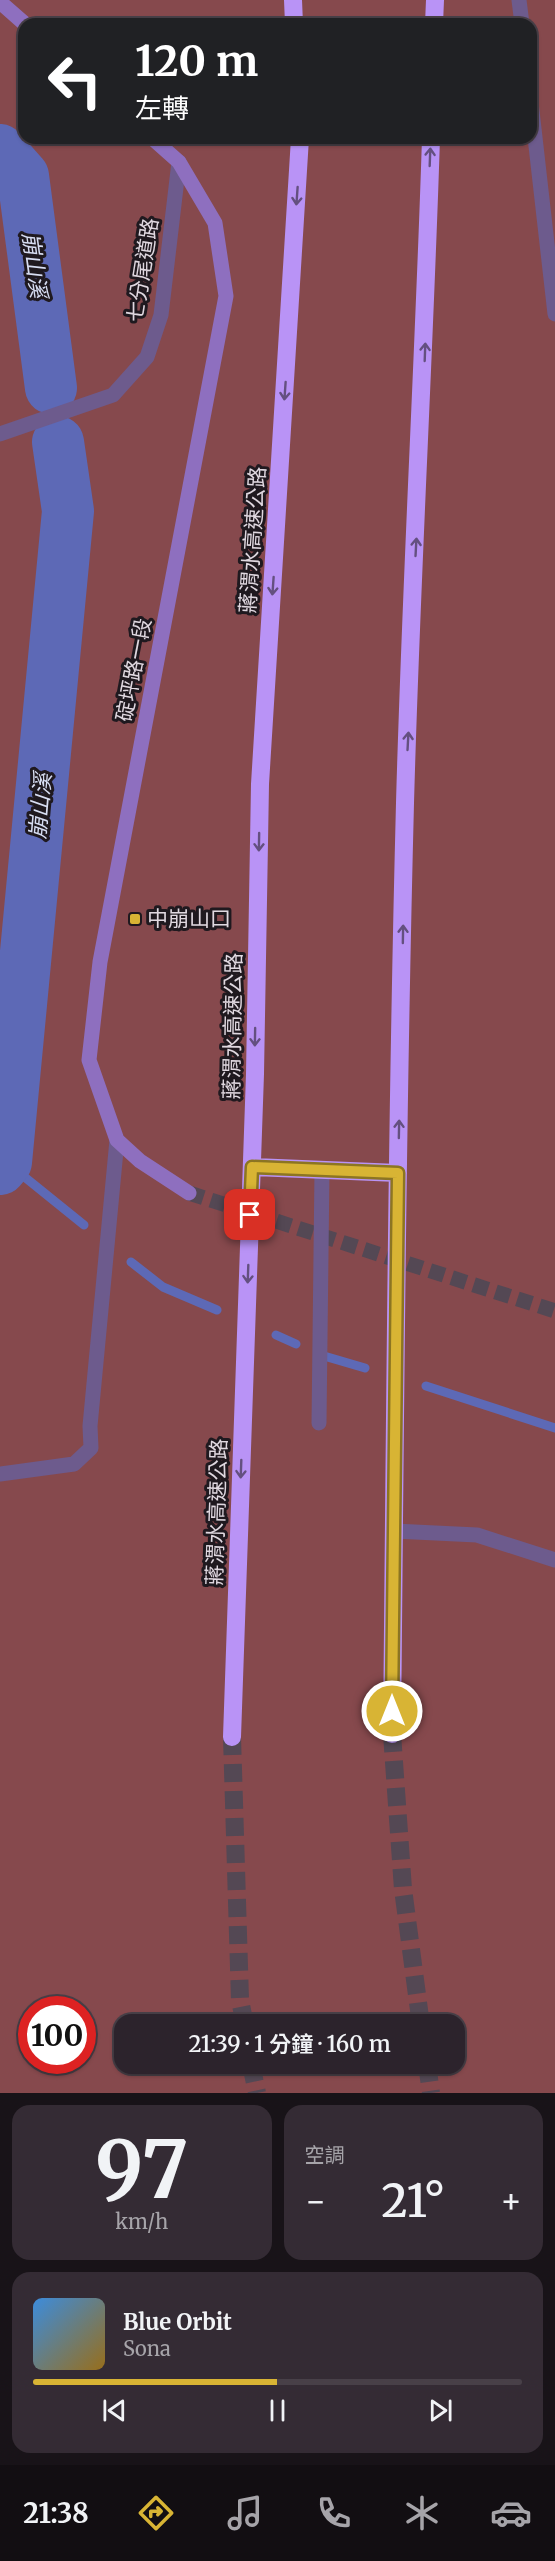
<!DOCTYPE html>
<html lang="zh-TW">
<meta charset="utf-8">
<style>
:root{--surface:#2c232c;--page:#342b34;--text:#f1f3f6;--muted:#a6a4a9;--line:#484048;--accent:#d8b434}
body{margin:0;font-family:Merriweather,"Noto Sans TC",serif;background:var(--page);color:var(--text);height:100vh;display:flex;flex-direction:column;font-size:22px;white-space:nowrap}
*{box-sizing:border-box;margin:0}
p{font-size:20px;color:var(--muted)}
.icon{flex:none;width:33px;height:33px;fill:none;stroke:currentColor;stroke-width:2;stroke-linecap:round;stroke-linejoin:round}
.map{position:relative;height:2093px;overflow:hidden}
.drawer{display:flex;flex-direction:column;gap:12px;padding:12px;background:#181318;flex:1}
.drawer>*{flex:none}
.banner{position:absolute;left:18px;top:18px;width:519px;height:126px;border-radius:18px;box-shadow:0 2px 4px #0004,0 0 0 2px var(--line);background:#202124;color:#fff;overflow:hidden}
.speed{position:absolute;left:18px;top:1996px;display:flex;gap:12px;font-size:30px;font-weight:700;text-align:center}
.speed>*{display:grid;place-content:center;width:78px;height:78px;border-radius:50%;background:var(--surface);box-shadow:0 2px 4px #0004,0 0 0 2px var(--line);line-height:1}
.speed .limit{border:9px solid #d22;background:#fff;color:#111}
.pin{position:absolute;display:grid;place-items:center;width:51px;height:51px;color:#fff;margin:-26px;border-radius:12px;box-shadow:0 3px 9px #0006}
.me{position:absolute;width:66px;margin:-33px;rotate:0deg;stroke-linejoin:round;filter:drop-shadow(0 0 4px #0008)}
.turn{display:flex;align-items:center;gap:21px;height:126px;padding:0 18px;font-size:27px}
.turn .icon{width:78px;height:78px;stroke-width:2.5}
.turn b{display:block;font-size:42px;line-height:51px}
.big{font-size:45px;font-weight:600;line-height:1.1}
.drawer .card{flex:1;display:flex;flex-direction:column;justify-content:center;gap:9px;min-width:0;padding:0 21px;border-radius:18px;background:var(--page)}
.drawer .dial{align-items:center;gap:0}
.dial b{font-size:78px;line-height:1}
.song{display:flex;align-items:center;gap:18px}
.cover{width:72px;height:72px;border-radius:9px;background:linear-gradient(135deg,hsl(210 70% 55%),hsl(40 70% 35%))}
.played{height:6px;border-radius:3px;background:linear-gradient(90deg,var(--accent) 50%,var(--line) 50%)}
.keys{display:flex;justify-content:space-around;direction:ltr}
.heat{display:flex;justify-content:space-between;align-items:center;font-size:33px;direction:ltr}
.drawer .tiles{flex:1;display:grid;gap:12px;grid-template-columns:1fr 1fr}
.card:last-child{grid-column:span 2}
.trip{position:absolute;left:114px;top:2014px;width:351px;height:60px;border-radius:18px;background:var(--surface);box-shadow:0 2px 4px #0004,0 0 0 2px var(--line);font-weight:600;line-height:60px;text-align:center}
.dock{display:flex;height:96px;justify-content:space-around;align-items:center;background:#120e12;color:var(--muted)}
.dock .icon{width:42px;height:42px}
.dock .current{color:var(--accent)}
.dock b{font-size:27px;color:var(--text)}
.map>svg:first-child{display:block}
.green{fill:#86494d;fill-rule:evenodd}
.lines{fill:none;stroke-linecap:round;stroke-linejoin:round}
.stream{stroke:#5d69b6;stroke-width:9}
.river{stroke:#5d69b6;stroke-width:52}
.secondary-tunnel{stroke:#544854;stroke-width:15;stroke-dasharray:15 8;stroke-linecap:butt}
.motorway-tunnel{stroke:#544854;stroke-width:18;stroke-dasharray:18 9;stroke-linecap:butt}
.service{stroke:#6d5b8d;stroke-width:15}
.minor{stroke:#6d5b8d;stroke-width:15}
.secondary{stroke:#8e6fbf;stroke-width:15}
.motorway{stroke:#b993f6;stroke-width:18}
.oneway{stroke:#645080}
.route-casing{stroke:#8c7522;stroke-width:15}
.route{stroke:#d8b434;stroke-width:10}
.poi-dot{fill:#d8b434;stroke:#1f191f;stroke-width:2}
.labels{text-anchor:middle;stroke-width:6;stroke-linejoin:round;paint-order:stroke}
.street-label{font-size:21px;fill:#e0d8e0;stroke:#1f191f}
.poi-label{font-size:21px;fill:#e0d8e0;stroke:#1f191f;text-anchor:start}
.water-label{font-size:22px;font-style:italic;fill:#d7ddf2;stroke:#1f191f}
</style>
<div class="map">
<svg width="555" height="2093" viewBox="0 0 555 2093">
<rect width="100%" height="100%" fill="#3b2f3b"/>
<!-- green -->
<path class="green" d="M 0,0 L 555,0 L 555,2093 L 0,2093 ZM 24,24 L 531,24 L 531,138 L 24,138 ZM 32,2010 L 82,2010 L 82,2061 L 32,2061 ZM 124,2025 L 454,2025 L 454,2064 L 124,2064 Z"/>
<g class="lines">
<!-- stream -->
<path class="stream" d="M 6,1162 L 84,1225
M 131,1262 L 163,1287 L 217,1310
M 276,1335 L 296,1344
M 324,1356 L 365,1368
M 426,1386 L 555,1428"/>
<!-- river -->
<path class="river" d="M 0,150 L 23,176 L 51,388
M 0,1169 L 6,1162 L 68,511 L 58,442"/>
<!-- secondary-tunnel -->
<path class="secondary-tunnel" d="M 189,1193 L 555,1311"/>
<!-- motorway-tunnel -->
<path class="motorway-tunnel" d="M 392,1734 L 403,1889 L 421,2025
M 232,1737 L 240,2000 L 245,2025
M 251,2064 L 257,2093
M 427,2064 L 431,2093"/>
<!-- service -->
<path class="service" d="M 319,1423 L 322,1170
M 394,1531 L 477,1535 L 555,1560"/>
<!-- minor -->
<path class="minor" d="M 519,0 L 522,24
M 531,102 L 555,314
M 0,434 L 113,395 L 147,357 L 161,315 L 179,162
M 0,1474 L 74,1464 L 91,1448 L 90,1426 L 117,1140"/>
<!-- secondary -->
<path class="secondary" d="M 0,2 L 25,24
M 152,138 L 179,162 L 215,223 L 226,296 L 100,962 L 89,1060 L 117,1140 L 140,1161 L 189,1193"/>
<!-- motorway -->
<path class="motorway" d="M 293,0 L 294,24
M 434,24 L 435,0
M 252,1167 L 398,1173
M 392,1734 C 395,1423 397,1113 405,803 C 411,581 424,360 431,138
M 232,1737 L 255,1074 L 260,784 L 300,138"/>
</g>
<!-- one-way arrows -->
<defs><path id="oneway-shaft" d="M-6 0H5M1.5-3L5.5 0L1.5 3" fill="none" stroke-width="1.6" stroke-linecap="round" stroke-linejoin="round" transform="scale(1.5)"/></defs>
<g class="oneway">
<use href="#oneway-shaft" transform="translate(430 157) rotate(-88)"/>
<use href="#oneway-shaft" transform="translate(297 196) rotate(94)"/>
<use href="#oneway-shaft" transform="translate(425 352) rotate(-88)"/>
<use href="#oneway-shaft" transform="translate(285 391) rotate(94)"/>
<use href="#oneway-shaft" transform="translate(416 547) rotate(-87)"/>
<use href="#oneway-shaft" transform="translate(273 586) rotate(94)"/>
<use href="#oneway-shaft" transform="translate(408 741) rotate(-87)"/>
<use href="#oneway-shaft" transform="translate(259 842) rotate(91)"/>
<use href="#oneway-shaft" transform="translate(403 934) rotate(-89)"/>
<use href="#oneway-shaft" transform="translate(255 1037) rotate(91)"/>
<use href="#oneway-shaft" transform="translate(399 1129) rotate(-89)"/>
<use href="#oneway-shaft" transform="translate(248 1274) rotate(92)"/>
<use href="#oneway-shaft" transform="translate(241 1469) rotate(92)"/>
</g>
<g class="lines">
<!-- route casing -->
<g class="route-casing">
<path id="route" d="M 250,1215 L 252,1167 L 398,1173 L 392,1711"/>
</g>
<!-- route -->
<use href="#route" class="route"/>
</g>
<!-- markers -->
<rect class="poi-dot" x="129" y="913" width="12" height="12" rx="3"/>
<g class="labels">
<!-- street labels -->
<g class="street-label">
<text transform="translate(143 270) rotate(-81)" y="7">七分尾道路</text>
<text transform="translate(253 540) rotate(-86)" y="7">蔣渭水高速公路</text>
<text transform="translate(134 670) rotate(-79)" y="7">碇坪路一段</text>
<text transform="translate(233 1026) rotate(-89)" y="7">蔣渭水高速公路</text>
<text transform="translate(217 1512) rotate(-88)" y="7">蔣渭水高速公路</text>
</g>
<!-- poi labels -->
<g class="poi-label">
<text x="147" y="926">中崩山口</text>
</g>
<!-- water labels -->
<g class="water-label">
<text transform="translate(35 265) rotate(82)" y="8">崩山溪</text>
<text transform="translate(40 806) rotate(-85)" y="8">崩山溪</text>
</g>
</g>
</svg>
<div class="speed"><div class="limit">100</div></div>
<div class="pin" style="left:250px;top:1215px;background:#d93025"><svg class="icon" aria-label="arrive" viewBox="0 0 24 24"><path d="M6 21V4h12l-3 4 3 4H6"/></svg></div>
<svg class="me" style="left:392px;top:1711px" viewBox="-20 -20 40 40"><circle r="17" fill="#d8b434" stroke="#fff" stroke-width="3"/><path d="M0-11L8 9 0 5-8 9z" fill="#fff"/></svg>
<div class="trip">21:39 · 1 分鐘 · 160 m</div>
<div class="banner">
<div class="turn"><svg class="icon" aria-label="left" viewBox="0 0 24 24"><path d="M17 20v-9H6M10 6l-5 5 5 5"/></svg><div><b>120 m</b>左轉</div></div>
</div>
</div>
<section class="drawer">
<div class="tiles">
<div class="card dial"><b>97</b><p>km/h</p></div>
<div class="card"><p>空調</p>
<div class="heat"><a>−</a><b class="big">21°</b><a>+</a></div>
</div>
<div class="card">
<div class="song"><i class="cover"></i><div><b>Blue Orbit</b><p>Sona</p></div></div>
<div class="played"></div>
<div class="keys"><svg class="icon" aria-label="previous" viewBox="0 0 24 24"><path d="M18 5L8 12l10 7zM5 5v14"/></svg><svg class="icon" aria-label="pause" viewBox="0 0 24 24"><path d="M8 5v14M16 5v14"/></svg><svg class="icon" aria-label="next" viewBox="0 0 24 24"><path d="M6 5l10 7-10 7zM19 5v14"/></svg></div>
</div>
</div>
</section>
<nav class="dock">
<b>21:38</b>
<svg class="icon current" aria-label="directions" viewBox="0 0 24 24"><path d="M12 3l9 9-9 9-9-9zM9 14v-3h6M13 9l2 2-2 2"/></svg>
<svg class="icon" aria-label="music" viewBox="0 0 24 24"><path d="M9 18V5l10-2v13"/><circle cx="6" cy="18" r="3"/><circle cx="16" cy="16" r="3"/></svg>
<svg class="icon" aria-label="phone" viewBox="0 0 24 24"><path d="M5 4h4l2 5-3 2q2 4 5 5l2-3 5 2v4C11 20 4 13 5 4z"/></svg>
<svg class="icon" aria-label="climate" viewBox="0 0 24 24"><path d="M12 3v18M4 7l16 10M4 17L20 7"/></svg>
<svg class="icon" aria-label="car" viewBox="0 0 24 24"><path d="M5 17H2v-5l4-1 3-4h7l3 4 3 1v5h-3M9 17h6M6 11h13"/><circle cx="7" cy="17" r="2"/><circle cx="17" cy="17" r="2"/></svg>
</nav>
